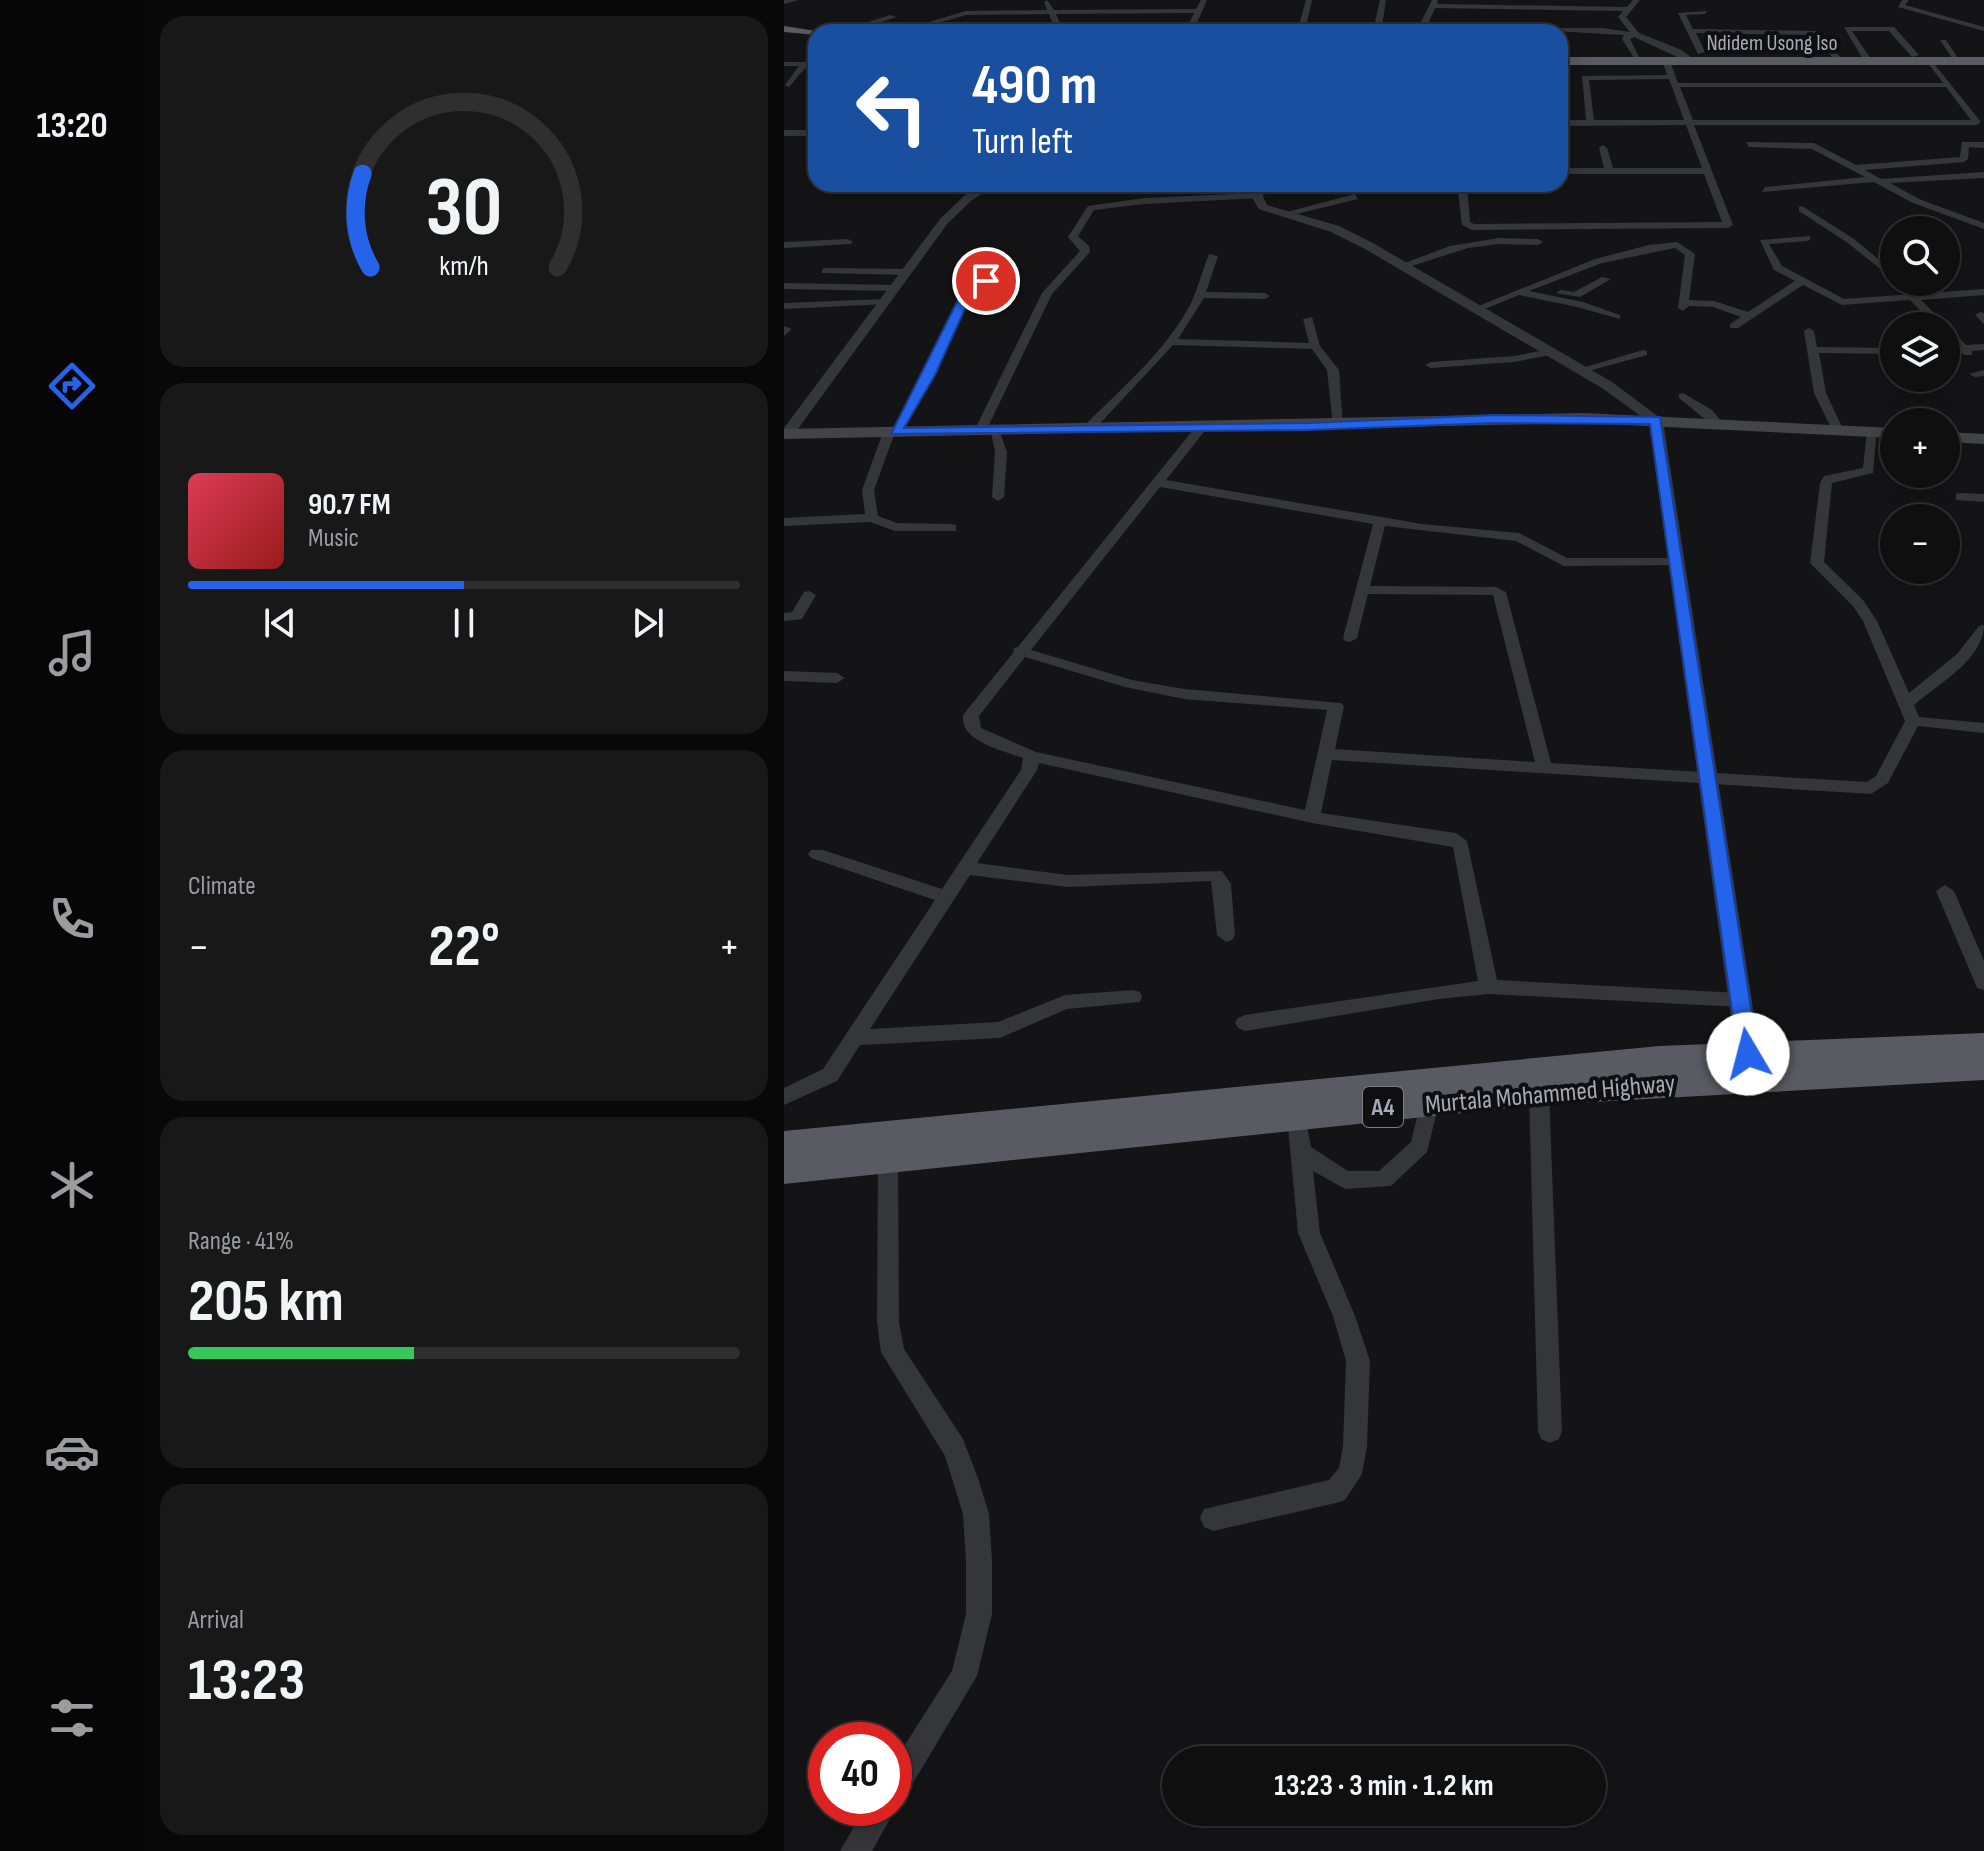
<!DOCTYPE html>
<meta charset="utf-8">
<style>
:root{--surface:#0f0f10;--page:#181819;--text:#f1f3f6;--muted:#9b9c9f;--line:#2f2f30;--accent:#2563eb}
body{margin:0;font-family:"Sofia Sans Condensed",sans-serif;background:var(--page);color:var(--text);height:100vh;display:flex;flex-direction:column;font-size:30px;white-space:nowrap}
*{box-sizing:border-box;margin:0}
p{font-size:26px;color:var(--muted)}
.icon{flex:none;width:44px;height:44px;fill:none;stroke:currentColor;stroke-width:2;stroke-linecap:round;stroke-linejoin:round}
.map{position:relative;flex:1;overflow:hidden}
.panel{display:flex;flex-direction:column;gap:16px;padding:16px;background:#080809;width:640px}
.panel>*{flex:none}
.top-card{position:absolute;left:24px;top:24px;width:760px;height:168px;border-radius:24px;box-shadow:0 4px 20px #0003,0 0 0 2px var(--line);background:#1a4fa0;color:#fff;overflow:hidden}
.buttons{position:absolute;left:1096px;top:216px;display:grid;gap:16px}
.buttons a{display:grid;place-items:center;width:80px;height:80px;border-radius:50%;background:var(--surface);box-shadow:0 4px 20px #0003,0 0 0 2px var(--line);font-size:40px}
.speed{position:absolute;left:24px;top:1722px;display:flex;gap:16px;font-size:40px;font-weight:700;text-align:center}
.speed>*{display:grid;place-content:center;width:104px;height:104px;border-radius:50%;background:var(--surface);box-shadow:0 4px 20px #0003,0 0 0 2px var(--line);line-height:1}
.speed .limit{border:12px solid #d22;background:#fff;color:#111}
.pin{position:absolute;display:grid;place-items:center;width:68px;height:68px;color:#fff;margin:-34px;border:4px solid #fff;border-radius:50%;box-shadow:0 2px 8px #0007}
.me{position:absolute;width:88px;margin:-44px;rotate:352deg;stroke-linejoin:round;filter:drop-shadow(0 0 6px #0008)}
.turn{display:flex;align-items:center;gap:28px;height:168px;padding:0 32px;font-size:36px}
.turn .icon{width:104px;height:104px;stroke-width:2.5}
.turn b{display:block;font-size:56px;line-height:68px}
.big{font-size:60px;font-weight:700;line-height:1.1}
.panel .widget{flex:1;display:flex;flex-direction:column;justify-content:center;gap:12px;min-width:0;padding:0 28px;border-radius:24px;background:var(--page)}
.panel .dial{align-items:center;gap:0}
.dial svg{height:208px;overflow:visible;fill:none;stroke:var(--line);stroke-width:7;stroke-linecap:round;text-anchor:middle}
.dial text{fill:var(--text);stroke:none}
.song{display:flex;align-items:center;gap:24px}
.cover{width:96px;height:96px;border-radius:12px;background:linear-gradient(135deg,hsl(350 70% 55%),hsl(0 70% 35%))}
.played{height:8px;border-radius:4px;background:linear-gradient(90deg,var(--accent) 50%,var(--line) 50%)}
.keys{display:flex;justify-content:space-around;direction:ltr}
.heat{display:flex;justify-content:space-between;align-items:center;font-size:44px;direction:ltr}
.charge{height:12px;border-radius:6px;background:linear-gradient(90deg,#34c759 41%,var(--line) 0)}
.trip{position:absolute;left:378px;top:1746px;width:444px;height:80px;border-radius:40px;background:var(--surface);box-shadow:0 4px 20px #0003,0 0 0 2px var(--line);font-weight:700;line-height:80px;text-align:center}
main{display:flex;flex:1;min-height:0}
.tabs{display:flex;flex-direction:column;width:144px;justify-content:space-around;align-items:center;background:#060606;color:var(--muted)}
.tabs .icon{width:56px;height:56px}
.tabs .current{color:var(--accent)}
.tabs b{font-size:36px;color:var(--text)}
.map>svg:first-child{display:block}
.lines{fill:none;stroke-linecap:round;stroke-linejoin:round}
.minor{fill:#35363a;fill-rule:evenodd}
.tertiary{fill:#35363a;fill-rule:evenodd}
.secondary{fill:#43444a;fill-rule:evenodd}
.trunk{fill:#595a62;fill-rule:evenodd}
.route{fill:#2563eb;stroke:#184099;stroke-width:2}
.labels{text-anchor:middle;stroke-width:8;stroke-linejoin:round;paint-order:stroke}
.far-street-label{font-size:22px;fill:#a6aab6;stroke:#0f0f11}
.shield{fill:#0f0f11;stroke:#797c84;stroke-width:2}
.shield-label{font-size:24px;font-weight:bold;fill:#a6aab6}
.street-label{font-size:26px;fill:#a6aab6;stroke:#0f0f11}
</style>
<main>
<nav class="tabs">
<b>13:20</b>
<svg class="icon current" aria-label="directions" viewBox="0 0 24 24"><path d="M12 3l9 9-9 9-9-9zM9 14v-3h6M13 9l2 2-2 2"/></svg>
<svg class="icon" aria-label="music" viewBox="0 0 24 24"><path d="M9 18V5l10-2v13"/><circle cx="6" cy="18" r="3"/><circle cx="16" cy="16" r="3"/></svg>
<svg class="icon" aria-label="phone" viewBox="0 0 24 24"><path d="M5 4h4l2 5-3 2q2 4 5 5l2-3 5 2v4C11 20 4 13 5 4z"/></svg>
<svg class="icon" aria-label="climate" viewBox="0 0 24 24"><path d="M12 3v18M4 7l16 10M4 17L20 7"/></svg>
<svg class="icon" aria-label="car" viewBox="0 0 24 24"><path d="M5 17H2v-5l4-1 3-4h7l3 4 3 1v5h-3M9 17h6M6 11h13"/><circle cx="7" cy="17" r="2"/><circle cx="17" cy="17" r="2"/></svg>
<svg class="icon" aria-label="filters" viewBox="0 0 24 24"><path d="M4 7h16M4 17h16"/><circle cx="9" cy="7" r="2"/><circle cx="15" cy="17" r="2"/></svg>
</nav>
<section class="panel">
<div class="widget dial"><svg viewBox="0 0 100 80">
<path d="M14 69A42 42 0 1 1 86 69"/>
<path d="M14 69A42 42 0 0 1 11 33" stroke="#2563eb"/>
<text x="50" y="56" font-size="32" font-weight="700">30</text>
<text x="50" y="72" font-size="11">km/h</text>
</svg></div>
<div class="widget">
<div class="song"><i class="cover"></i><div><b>90.7 FM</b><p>Music</p></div></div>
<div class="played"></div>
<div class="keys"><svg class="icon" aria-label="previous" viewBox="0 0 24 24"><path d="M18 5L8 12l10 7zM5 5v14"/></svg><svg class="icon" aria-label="pause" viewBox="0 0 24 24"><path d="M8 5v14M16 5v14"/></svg><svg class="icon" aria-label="next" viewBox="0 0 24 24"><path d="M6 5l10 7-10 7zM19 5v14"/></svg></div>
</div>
<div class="widget"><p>Climate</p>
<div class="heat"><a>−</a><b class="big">22°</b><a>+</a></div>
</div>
<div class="widget"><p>Range · 41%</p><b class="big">205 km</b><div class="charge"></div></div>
<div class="widget"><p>Arrival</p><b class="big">13:23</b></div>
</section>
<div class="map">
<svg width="1200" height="1851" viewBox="0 0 1200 1851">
<rect width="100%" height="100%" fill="#141416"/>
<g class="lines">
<!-- minor -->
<path class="minor" d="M 0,0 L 15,0 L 0,4 Z
M 263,0 L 270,10 L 412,9 L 417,0 L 423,0 L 409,32 L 401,32 L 410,13 L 272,14 L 280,32 L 272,32 L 265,14 L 182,15 L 123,32 L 111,32 L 182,11 L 263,10 L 260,2 Z
M 522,0 L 528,0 L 521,32 L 513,32 Z
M 596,0 L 602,0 L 598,26 L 594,28 L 590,26 Z
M 648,0 L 654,0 L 653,4 L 843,7 L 849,0 L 856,0 L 842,17 L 855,33 L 898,50 L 909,59 L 902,61 L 850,37 L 846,39 L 856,59 L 852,61 L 838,39 L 840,35 L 717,28 L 818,28 L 846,32 L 834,17 L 839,11 L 651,8 L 640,32 L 632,32 Z
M 1118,0 L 1125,0 L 1121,5 L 1200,27 L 1200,31 L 1114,7 Z
M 923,11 L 921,14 L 902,15 L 909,29 L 1034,31 L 1058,59 L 1051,61 L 1032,35 L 912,33 L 921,52 L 914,54 L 894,13 Z
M 106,15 L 113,17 L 65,32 L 53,32 Z
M 1060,27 L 1110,27 L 1135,55 L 1128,57 L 1105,31 L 1068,31 L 1087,59 L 1080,61 Z
M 1156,40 L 1162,40 L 1176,61 L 1170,61 Z
M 882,59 L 886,61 L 894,83 L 1159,83 L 1143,62 L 1147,60 L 1197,122 L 1193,125 L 910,125 L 949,225 L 944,228 L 688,230 L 678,225 L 673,184 L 683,184 L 686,222 L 690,224 L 938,222 L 920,174 L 776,174 L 776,168 L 820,168 L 815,148 L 819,145 L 823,148 L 829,168 L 918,168 L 902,125 L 776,126 L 776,120 L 802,120 L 798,76 L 883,75 L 878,61 ZM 885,79 L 900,120 L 810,120 L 805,80 ZM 896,87 L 1162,87 L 1187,120 L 909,120 Z
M 0,62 L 32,62 L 32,66 L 23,66 L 5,87 L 1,85 L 15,66 L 0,66 Z
M 0,130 L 32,130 L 32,136 L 0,136 Z
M 962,142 L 1030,143 L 1072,165 L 1176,157 L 1178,142 L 1200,142 L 1200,148 L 1185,147 L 1184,159 L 1180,162 L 1081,170 L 1097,179 L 1200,172 L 1200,178 L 1106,183 L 1135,199 L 1200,223 L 1200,229 L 1129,203 L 1090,182 L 978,192 L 981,187 L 1081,177 L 1028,149 L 965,147 Z
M 621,184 L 631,184 L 632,187 L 624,189 Z
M 473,193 L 476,198 L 360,204 L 310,210 L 294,236 L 305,246 L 306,252 L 268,294 L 202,431 L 192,434 L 190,431 L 258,293 L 296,251 L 284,237 L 304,206 L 360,198 Z
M 571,194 L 574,199 L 500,217 L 495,214 Z
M 1018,206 L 1070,239 L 1110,272 L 1110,280 L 1064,243 L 1015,211 L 1015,207 Z
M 1026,236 L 1026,240 L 1023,241 L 985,244 L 998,266 L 1060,299 L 1200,289 L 1200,295 L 1137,300 L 1182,345 L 1200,344 L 1200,350 L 1188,351 L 1188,355 L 1180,355 L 1162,336 L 1162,326 L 1152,326 L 1126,300 L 1058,305 L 1019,285 L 954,328 L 946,328 L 946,324 L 957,317 L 929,307 L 905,306 L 899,311 L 894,308 L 901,255 L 891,248 L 818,263 L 745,291 L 799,302 L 836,315 L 836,319 L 793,307 L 735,295 L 696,311 L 687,309 L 811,259 L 865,245 L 893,242 L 911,254 L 905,300 L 930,301 L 964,312 L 1011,281 L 990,270 L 976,240 Z
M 715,238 L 754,239 L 759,242 L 754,245 L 715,244 L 684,248 L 618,269 L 613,266 L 666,246 Z
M 64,239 L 69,242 L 67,244 L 0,248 L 0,242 Z
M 207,250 L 216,252 L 207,281 L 184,302 L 151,375 L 118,432 L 110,435 L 90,490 L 94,516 L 113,523 L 167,524 L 172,525 L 172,531 L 111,531 L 86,522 L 0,526 L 0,518 L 81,514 L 78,490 L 99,432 L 108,429 L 139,375 L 174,300 L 197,280 Z
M 425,254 L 434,256 L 422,292 L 481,293 L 486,296 L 481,299 L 420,298 L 394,339 L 525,343 L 519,319 L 528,317 L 536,346 L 555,370 L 559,428 L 549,425 L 543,370 L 528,349 L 389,345 L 308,432 L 300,432 L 300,426 C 337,389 381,352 406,305 C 414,289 418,271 425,254 Z
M 42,268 L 122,269 L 127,272 L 122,275 L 38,273 L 38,269 Z
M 818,277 L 827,279 L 796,297 L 772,293 L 777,290 L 790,292 Z
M 0,283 L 111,285 L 116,288 L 111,291 L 0,289 Z
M 100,299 L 104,300 L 104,304 L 0,309 L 0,303 Z
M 1196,312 L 1200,313 L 1200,324 L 1191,315 Z
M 0,326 L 8,329 L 0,336 Z
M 1025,328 L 1030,331 L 1033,347 L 1110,348 L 1110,354 L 1035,353 L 1042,393 L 1059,429 L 1057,432 L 1049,432 L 1030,393 L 1020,331 Z
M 767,349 L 773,352 L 771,354 L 730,362 L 647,368 L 641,365 L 647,362 L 730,356 Z
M 859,350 L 863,351 L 863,355 L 797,373 L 791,370 Z
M 1200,370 L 1200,376 L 1191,377 L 1185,374 Z
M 899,393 L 928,410 L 938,422 L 936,425 L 928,425 L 895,398 L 895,394 Z
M 413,425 L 423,428 L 382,480 L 638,524 L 735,533 L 783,558 L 898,558 L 898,564 L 893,565 L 780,566 L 732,541 L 601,526 L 586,586 L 712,587 L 722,592 L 767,763 L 1083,782 L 1092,776 L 1121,721 L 1079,621 L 1069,606 L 1026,563 L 1036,483 L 1040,476 L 1079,468 L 1083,431 L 1093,428 L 1089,473 L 1048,483 L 1040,562 L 1079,600 L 1093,621 L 1125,693 L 1173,654 L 1195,626 L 1200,625 C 1200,659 1154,684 1130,705 L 1135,717 L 1200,723 L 1200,733 L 1134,726 L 1104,783 L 1087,794 L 548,760 L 537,813 L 672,833 L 683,841 L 713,980 L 956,993 L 963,995 L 965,1000 L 963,1005 L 956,1007 L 705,994 L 655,999 L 461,1031 L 454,1028 L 451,1023 L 454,1018 L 461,1015 L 694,981 L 669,847 L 528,823 L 255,763 L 253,770 L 193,863 L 284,875 L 438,871 L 447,884 L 451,935 L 448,940 L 442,942 L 433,935 L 427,881 L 284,887 L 186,875 L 86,1029 L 214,1022 L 281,995 L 349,990 L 356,992 L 358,997 L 356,1002 L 283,1009 L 216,1038 L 76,1045 L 53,1081 L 0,1105 L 0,1088 L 39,1069 L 151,900 L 27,858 L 24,854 L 27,850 L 39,850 L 158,889 L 237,770 L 239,758 C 219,750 176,742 179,715 L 229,653 L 230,648 L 234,647 ZM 376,487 L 589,524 L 559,638 L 561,641 L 566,642 L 573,638 L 584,594 L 709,595 L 751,762 L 551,749 L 560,706 L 557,703 L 400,689 L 348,680 L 247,650 ZM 241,657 L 341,687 L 400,699 L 543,710 L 521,810 L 252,752 L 197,728 L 195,716 Z
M 206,427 L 214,427 L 223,452 L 220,497 L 214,501 L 208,497 L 211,452 Z
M 1177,493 L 1200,494 L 1200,502 L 1172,500 L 1172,494 Z
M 25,591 L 32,595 L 18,619 L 0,621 L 0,613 L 8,612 L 20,592 Z
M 0,671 L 53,673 L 61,678 L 53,683 L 0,681 Z
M 1161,885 L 1170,891 L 1200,961 L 1200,990 L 1193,988 L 1191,983 L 1152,891 Z
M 755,1084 L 762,1086 L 765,1092 L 778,1431 L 775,1439 L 766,1443 L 757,1439 L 754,1431 L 745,1092 L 748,1086 Z
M 645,1095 L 652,1097 L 655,1103 L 643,1152 L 607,1186 L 561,1189 L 529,1171 L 536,1233 L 571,1316 L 586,1361 L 583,1446 L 578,1474 L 561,1500 L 552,1503 L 429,1531 L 420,1527 L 416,1518 L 420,1509 L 545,1480 L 555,1468 L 559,1446 L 562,1361 L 549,1316 L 514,1233 L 503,1116 L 506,1110 L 513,1108 L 520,1110 L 527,1147 L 564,1171 L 595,1171 L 627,1142 L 638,1097 Z
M 104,1150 L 111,1153 L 114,1159 L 115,1322 L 120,1349 L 179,1439 L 195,1481 L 205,1514 L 208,1561 L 208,1614 L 193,1676 L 120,1798 L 110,1802 L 110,1762 L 168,1671 L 182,1614 L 182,1561 L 179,1514 L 161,1456 L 97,1352 L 93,1322 L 94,1159 L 97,1153 Z
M 110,1802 L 112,1808 L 88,1851 L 56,1851 L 81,1808 L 110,1808 Z"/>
<!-- tertiary -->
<path class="tertiary" d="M 200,184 L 214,184 L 188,200 L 164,223 L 8,437 L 0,438 L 0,428 L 156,219 L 180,196 Z
M 469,184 L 481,184 L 479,196 L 483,205 L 555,226 L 589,243 L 828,382 L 879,420 L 976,1054 L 972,1061 L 964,1064 L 956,1061 L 952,1054 L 865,422 L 818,388 L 581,249 L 547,232 L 475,209 L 467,196 Z"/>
<!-- secondary -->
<path class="secondary" d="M 800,413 L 1110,428 L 1110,438 L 800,423 L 0,439 L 0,429 Z
M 1162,432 L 1200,434 L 1200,444 L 1162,442 Z"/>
<!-- trunk -->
<path class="trunk" d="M 0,26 L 39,32 L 32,32 L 32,35 L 0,32 Z
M 776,57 L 1200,57 L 1200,65 L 776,65 Z
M 1200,1033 L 1200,1080 L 755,1105 L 0,1184 L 0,1131 L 875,1046 Z"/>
</g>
<!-- route -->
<path class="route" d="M 202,278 L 207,281 L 184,302 L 151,375 L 120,428 L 525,423 L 710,415 L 876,417 L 974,1054 L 971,1059 L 957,1059 L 954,1054 L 866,424 L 710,423 L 525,430 L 107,434 L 174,300 Z"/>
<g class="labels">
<!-- far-street labels -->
<g class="far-street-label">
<text x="988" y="50">Ndidem Usong Iso</text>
</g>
<!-- shield labels -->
<rect class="shield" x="579" y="1087" width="40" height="40" rx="6"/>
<g class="shield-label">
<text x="599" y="1115">A4</text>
</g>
<!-- street labels -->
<g class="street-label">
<text transform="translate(766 1093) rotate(-5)" y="9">Murtala Mohammed Highway</text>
</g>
</g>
</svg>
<div class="buttons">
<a><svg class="icon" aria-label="search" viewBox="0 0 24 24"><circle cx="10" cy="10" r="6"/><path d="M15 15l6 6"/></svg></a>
<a><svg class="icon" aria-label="layers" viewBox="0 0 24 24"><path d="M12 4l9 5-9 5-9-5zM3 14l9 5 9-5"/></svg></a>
<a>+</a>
<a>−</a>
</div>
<div class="speed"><div class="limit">40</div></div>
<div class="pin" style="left:202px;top:281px;background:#d93025"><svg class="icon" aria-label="arrive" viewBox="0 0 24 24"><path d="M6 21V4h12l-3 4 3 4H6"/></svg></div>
<svg class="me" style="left:964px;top:1054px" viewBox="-20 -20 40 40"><circle r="19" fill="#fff"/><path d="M0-13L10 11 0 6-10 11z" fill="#2563eb"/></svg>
<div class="trip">13:23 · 3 min · 1.2 km</div>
<div class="top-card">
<div class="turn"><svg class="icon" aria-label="left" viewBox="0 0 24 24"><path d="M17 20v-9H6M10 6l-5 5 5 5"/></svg><div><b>490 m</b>Turn left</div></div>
</div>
</div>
</main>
